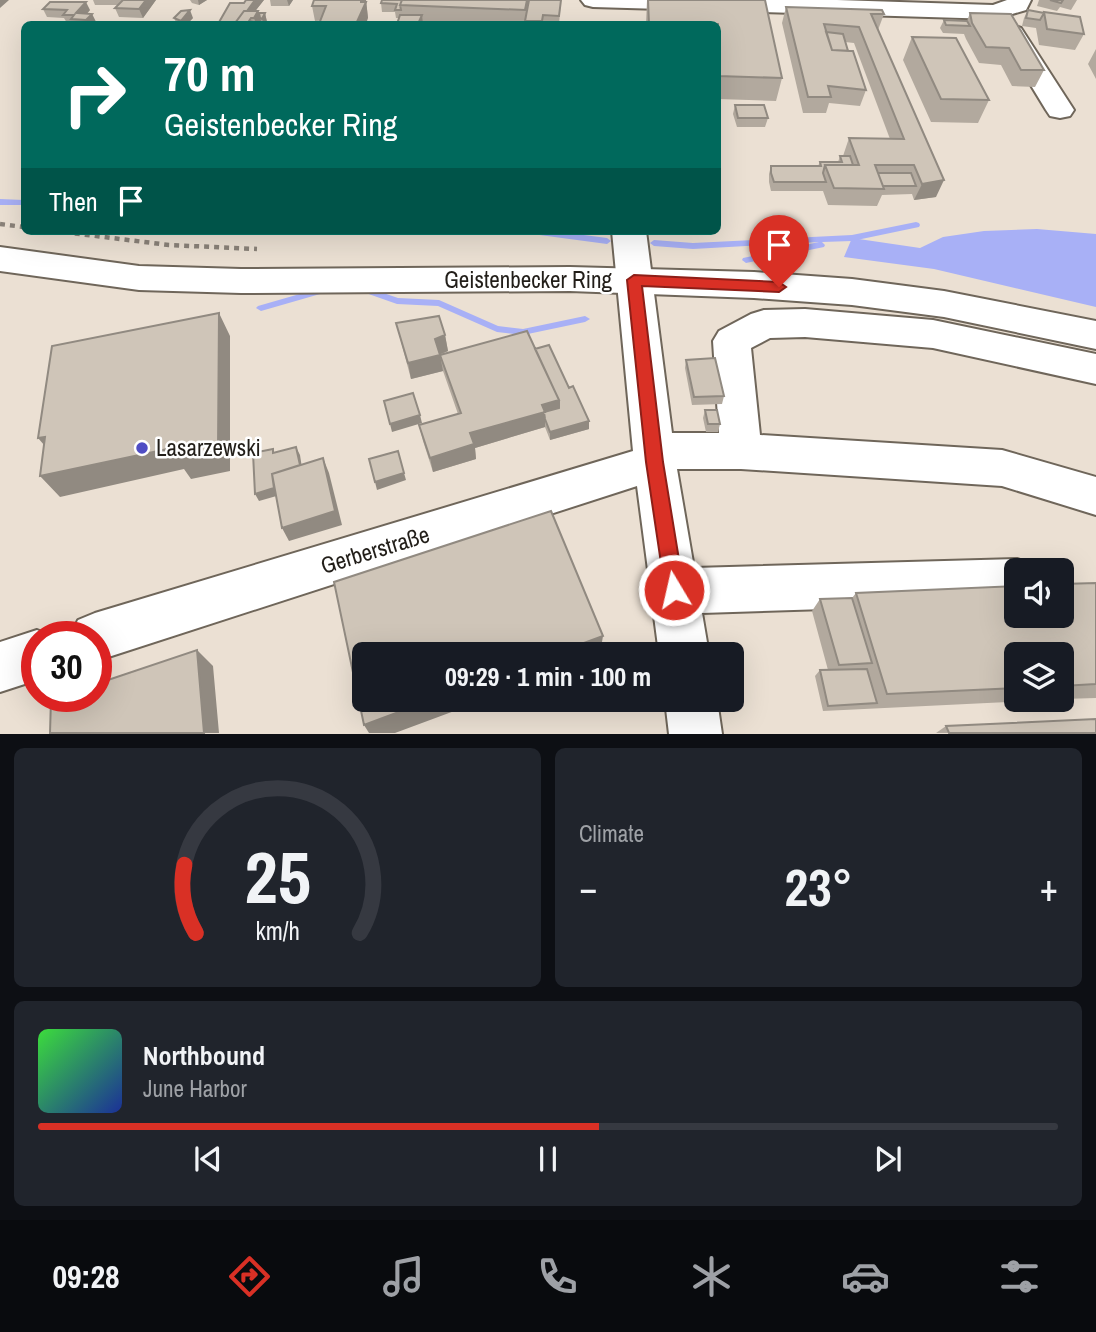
<!DOCTYPE html>
<meta charset="utf-8">
<style>
:root{--surface:#171b24;--page:#20242c;--text:#f1f3f6;--muted:#9ea1a6;--line:#363941;--accent:#d93025}
body{margin:0;font-family:"Archivo Narrow",sans-serif;background:var(--page);color:var(--text);height:100vh;display:flex;flex-direction:column;font-size:26px;white-space:nowrap}
*{box-sizing:border-box;margin:0}
p{font-size:23px;color:var(--muted)}
.icon{flex:none;width:38px;height:38px;fill:none;stroke:currentColor;stroke-width:2;stroke-linecap:round;stroke-linejoin:round}
.map{position:relative;height:734px;overflow:hidden}
.drawer{display:flex;flex-direction:column;gap:14px;padding:14px;background:#0d0f14;flex:1}
.drawer>*{flex:none}
.top-card{position:absolute;left:21px;top:21px;width:700px;height:214px;border-radius:10px;box-shadow:0 7px 28px #0002;background:#00695c;color:#fff;overflow:hidden}
.controls{position:absolute;left:1004px;top:558px;display:grid;gap:14px}
.controls a{display:grid;place-items:center;width:70px;height:70px;border-radius:10px;background:var(--surface);box-shadow:0 7px 28px #0002;font-size:35px}
.speed{position:absolute;left:21px;top:621px;display:flex;gap:14px;font-size:35px;font-weight:700;text-align:center}
.speed>*{display:grid;place-content:center;width:91px;height:91px;border-radius:50%;background:var(--surface);box-shadow:0 7px 28px #0002;line-height:1}
.speed .limit{border:10px solid #d22;background:#fff;color:#111}
.pin{position:absolute;display:grid;place-items:center;width:60px;height:60px;color:#fff;margin:-72px -30px;border-radius:50% 50% 50% 0;rotate:-45deg;box-shadow:0 0 7px #0007}
.pin .icon{rotate:45deg}
.me{position:absolute;width:77px;margin:-38px;rotate:351deg;stroke-linejoin:round;filter:drop-shadow(0 0 5px #0008)}
.turn{display:flex;align-items:center;gap:24px;height:147px;padding:0 28px;font-size:32px}
.turn .icon{width:91px;height:91px;stroke-width:2.5}
.turn b{display:block;font-size:49px;line-height:60px}
.then{display:flex;align-items:center;height:66px;padding:0 28px;background:#0003;gap:14px;font-size:26px}
.big{font-size:52px;font-weight:700;line-height:1.1}
.drawer .card{flex:1;display:flex;flex-direction:column;justify-content:center;gap:10px;min-width:0;padding:0 24px;border-radius:10px;background:var(--page)}
.drawer .dial{align-items:center;gap:0}
.dial svg{height:182px;overflow:visible;fill:none;stroke:var(--line);stroke-width:7;stroke-linecap:round;text-anchor:middle}
.dial text{fill:var(--text);stroke:none}
.song{display:flex;align-items:center;gap:21px}
.cover{width:84px;height:84px;border-radius:10px;background:linear-gradient(135deg,hsl(120 70% 55%),hsl(230 70% 35%))}
.played{height:7px;border-radius:4px;background:linear-gradient(90deg,var(--accent) 55%,var(--line) 55%)}
.keys{display:flex;justify-content:space-around;direction:ltr}
.heat{display:flex;justify-content:space-between;align-items:center;font-size:38px;direction:ltr}
.drawer .tiles{flex:1;display:grid;gap:14px;grid-template-columns:1fr 1fr}
.card:last-child{grid-column:span 2}
.trip{position:absolute;left:352px;top:642px;width:392px;height:70px;border-radius:10px;background:var(--surface);box-shadow:0 7px 28px #0002;font-weight:700;line-height:70px;text-align:center}
.dock{display:flex;height:112px;justify-content:space-around;align-items:center;background:#090b0e;color:var(--muted)}
.dock .icon{width:49px;height:49px}
.dock .on{color:var(--accent)}
.dock b{font-size:32px;color:var(--text)}
.map>svg:first-child{display:block}
.water{fill:#a8b0f6}
.lines{fill:none;stroke-linecap:round;stroke-linejoin:round}
.stream{fill:#a8b0f6;fill-rule:evenodd}
.minor-casing{stroke:#6f665a;stroke-width:4}
.major-casing{stroke:#6f665a;stroke-width:4}
.path{stroke:#8a8279;stroke-width:4.5;stroke-dasharray:5 5;stroke-linecap:butt}
.minor{fill:#fff;fill-rule:evenodd}
.major{fill:#fff;fill-rule:evenodd}
.wall{fill:#b2a99e}
.shaded-wall{fill:#918a81}
.building{fill:#cfc5b8;stroke:#918a81;stroke-width:2}
.route{fill:#d93025;stroke:#8d1f18;stroke-width:2}
.poi-dot{fill:#4f4dc4;stroke:#fff;stroke-width:2.5}
.labels{text-anchor:middle;stroke-width:5;stroke-linejoin:round;paint-order:stroke}
.street-label{font-size:23px;fill:#221e19;stroke:#fff}
.poi-label{font-size:23px;fill:#221e19;stroke:#fff;text-anchor:start}
</style>
<div class="map">
<svg width="1096" height="734" viewBox="0 0 1096 734">
<rect width="100%" height="100%" fill="#ebe0d3"/>
<!-- water -->
<path class="water" d="M 1037,229 L 1096,234 L 1096,307 L 934,269 L 844,257 L 852,238 L 920,248 L 943,237 L 984,231 Z"/>
<g class="lines">
<!-- stream -->
<path class="stream" d="M 0,199 L 24,200 L 24,205 L 0,205 Z
M 916,222 L 919,223 L 920,225 L 919,227 L 852,241 L 822,242 L 825,245 L 824,247 L 746,263 L 742,260 L 743,258 L 819,242 L 693,249 L 654,246 L 650,243 L 654,240 L 693,243 L 852,235 Z
M 292,231 L 436,231 L 432,234 L 296,234 Z
M 528,231 L 553,231 L 607,238 L 611,241 L 607,244 L 532,234 Z
M 363,286 L 398,298 L 439,300 L 498,326 L 523,329 L 585,316 L 590,319 L 585,322 L 523,335 L 497,332 L 438,306 L 397,304 L 360,291 L 359,289 L 360,287 Z
M 324,287 L 327,288 L 328,290 L 327,292 L 261,311 L 256,308 L 258,306 Z"/>
<!-- minor casing -->
<g class="minor-casing">
<path id="minor" d="M 581,0 L 837,0 L 993,5 L 1007,0 L 1031,0 L 1026,10 L 995,19 L 593,7 L 585,5 Z
M 1012,25 L 1021,28 L 1074,110 L 1070,116 L 1060,118 L 1050,116 L 1046,110 L 999,33 L 1003,28 Z
M 612,231 L 646,231 L 672,433 L 719,433 L 713,341 L 719,331 L 751,314 L 764,310 L 805,309 L 933,320 L 1096,354 L 1096,384 L 933,348 L 805,337 L 770,338 L 751,348 L 760,435 L 1002,450 L 1096,477 L 1096,515 L 1002,486 L 741,469 L 677,469 L 694,568 L 1017,559 L 1034,565 L 1036,570 L 1017,570 L 1017,603 L 702,613 L 709,654 L 659,654 L 637,486 L 96,661 L 96,637 L 70,637 L 78,620 L 95,613 L 633,451 Z
M 37,630 L 54,637 L 37,637 L 37,680 L 0,692 L 0,642 Z
M 665,700 L 717,700 L 722,734 L 669,734 Z"/>
</g>
<!-- major casing -->
<g class="major-casing">
<path id="major" d="M 0,247 L 139,266 L 241,269 L 570,267 L 754,272 L 852,279 L 944,291 L 1096,321 L 1096,349 L 944,317 L 852,305 L 754,298 L 570,291 L 241,293 L 139,290 L 0,271 Z"/>
</g>
<!-- path -->
<path class="path" d="M 0,224 L 24,227
M 55,231 L 169,245 L 257,249"/>
<!-- minor -->
<use href="#minor" class="minor"/>
<!-- major -->
<use href="#major" class="major"/>
</g>
<!-- wall -->
<path class="wall" d="M 93,0 L 156,0 L 143,18 L 119,17 L 115,8 L 118,5 L 95,5 Z
M 188,0 L 207,0 L 199,5 L 192,3 L 190,0 Z
M 246,0 L 264,0 L 255,11 L 259,13 L 265,13 L 267,22 L 266,24 L 218,24 L 244,3 Z
M 270,0 L 293,0 L 289,6 L 271,6 Z
M 314,0 L 366,0 L 368,18 L 315,21 L 312,6 Z
M 561,0 L 559,24 L 543,23 L 543,24 L 506,24 L 423,21 L 423,24 L 397,24 L 399,18 L 396,18 L 395,12 L 382,12 L 381,3 Z
M 647,0 L 765,0 L 782,78 L 776,101 L 718,99 L 718,24 L 646,24 Z
M 1039,0 L 1077,0 L 1071,10 L 1060,7 L 1057,11 L 1037,6 Z
M 786,7 L 884,14 L 878,30 L 936,197 L 914,200 L 912,194 L 882,195 L 877,206 L 828,205 L 823,191 L 771,191 L 769,182 L 769,174 L 771,166 L 818,166 L 820,162 L 838,162 L 840,156 L 843,156 L 849,138 L 890,139 L 854,43 L 845,42 L 866,90 L 860,106 L 829,103 L 826,113 L 803,113 L 782,23 Z
M 43,9 L 90,10 L 87,14 L 92,14 L 96,22 L 94,24 L 73,24 L 72,23 L 67,23 L 64,18 L 47,17 Z
M 1028,10 L 1044,13 L 1084,34 L 1075,50 L 1039,45 L 1036,28 L 1022,26 L 1024,18 Z
M 970,13 L 1044,70 L 1035,87 L 1012,86 L 1001,65 L 979,63 L 966,39 L 964,34 L 943,33 L 940,28 L 944,20 L 967,21 Z
M 174,18 L 193,18 L 187,24 L 177,24 Z
M 912,37 L 989,100 L 978,123 L 931,122 L 903,60 Z
M 1096,49 L 1096,79 L 1088,64 Z
M 735,105 L 768,118 L 765,127 L 737,127 L 733,114 Z
M 396,323 L 445,335 L 448,351 L 440,355 L 535,349 L 569,388 L 589,421 L 589,429 L 550,440 L 545,427 L 475,448 L 476,459 L 433,472 L 423,441 L 419,425 L 458,414 L 443,371 L 411,379 Z
M 686,360 L 724,396 L 722,404 L 692,405 L 685,368 Z
M 705,410 L 720,424 L 718,432 L 706,432 L 703,418 Z
M 1096,583 L 1096,698 L 1062,699 L 1062,654 L 1017,654 L 1017,700 L 1051,700 L 823,711 L 815,676 L 820,670 L 828,670 L 812,611 L 820,599 L 852,598 L 856,593 Z
M 946,726 L 1096,733 L 936,733 Z"/>
<!-- shaded-wall -->
<path class="shaded-wall" d="M 0,0 L 9,0 L 0,8 Z
M 146,0 L 156,0 L 143,18 L 139,9 Z
M 198,0 L 207,0 L 199,5 Z
M 255,0 L 264,0 L 250,18 L 245,13 Z
M 287,0 L 293,0 L 289,6 Z
M 361,0 L 366,0 L 368,18 L 366,24 L 356,24 Z
M 86,2 L 90,10 L 81,20 L 76,13 Z
M 190,10 L 193,18 L 187,24 L 182,24 L 181,21 Z
M 258,11 L 262,24 L 256,24 L 254,18 Z
M 265,13 L 267,22 L 266,24 L 264,24 L 262,19 Z
M 92,14 L 96,22 L 94,24 L 88,24 L 86,20 Z
M 422,15 L 423,24 L 418,24 Z
M 944,180 L 936,197 L 914,200 L 922,184 Z
M 219,313 L 230,336 L 230,471 L 191,479 L 184,469 L 60,497 L 40,476 Z
M 445,335 L 448,351 L 438,355 L 435,339 Z
M 440,355 L 443,371 L 411,379 L 408,363 Z
M 559,400 L 558,416 L 545,419 L 545,427 L 475,448 L 476,459 L 433,472 L 430,458 L 470,433 L 542,405 Z
M 420,415 L 422,423 L 392,432 L 390,424 Z
M 589,421 L 589,429 L 550,440 L 550,432 Z
M 45,437 L 57,460 L 38,438 Z
M 296,447 L 300,455 L 304,481 L 280,495 L 259,501 L 255,494 Z
M 323,458 L 329,473 L 342,525 L 289,541 L 282,528 Z
M 404,473 L 406,480 L 377,490 L 375,482 Z
M 603,636 L 600,654 L 554,654 Z
M 197,650 L 213,666 L 219,733 L 204,733 Z
M 431,700 L 484,700 L 395,733 L 369,733 L 364,725 Z"/>
<!-- building -->
<path class="building" d="M 123,0 L 146,0 L 139,9 L 115,8 Z
M 246,0 L 255,0 L 247,11 L 244,11 L 235,23 L 231,24 L 218,24 L 230,3 L 244,3 Z
M 314,0 L 361,0 L 361,2 L 366,2 L 356,24 L 319,24 L 326,6 L 312,6 Z
M 382,0 L 402,0 L 400,5 L 401,10 L 395,10 L 397,4 L 381,3 Z
M 402,0 L 527,0 L 525,10 L 400,5 Z
M 529,0 L 561,0 L 559,16 L 543,15 L 542,21 L 525,21 Z
M 648,0 L 765,0 L 782,78 L 718,76 L 718,24 L 649,24 Z
M 1050,0 L 1063,0 L 1061,3 Z
M 50,2 L 86,2 L 76,13 L 92,14 L 86,20 L 71,19 L 74,15 L 63,15 L 67,10 L 43,9 Z
M 786,7 L 882,10 L 884,14 L 871,14 L 944,180 L 922,184 L 914,165 L 875,165 L 884,189 L 834,188 L 825,165 L 859,165 L 849,138 L 904,139 L 859,27 L 824,24 L 832,50 L 853,51 L 866,90 L 828,86 L 831,97 L 808,97 Z
M 190,10 L 181,21 L 174,18 L 181,11 Z
M 1028,10 L 1044,13 L 1040,20 L 1026,18 Z
M 244,11 L 258,11 L 254,18 L 251,18 L 249,21 L 253,22 L 252,24 L 231,24 L 235,23 Z
M 1044,12 L 1080,17 L 1084,34 L 1047,29 Z
M 259,13 L 265,13 L 262,19 L 260,18 Z
M 970,13 L 1011,14 L 1044,70 L 1021,70 L 1009,48 L 986,47 L 972,23 Z
M 400,15 L 422,15 L 418,24 L 397,24 Z
M 944,20 L 967,21 L 970,26 L 946,25 Z
M 195,22 L 207,22 L 205,24 L 194,24 Z
M 471,23 L 489,24 L 471,24 Z
M 826,32 L 843,34 L 848,51 L 832,50 Z
M 912,37 L 956,38 L 989,100 L 941,99 Z
M 735,105 L 764,105 L 768,118 L 738,118 Z
M 840,156 L 850,156 L 853,165 L 825,165 L 823,173 L 826,182 L 774,182 L 771,173 L 771,166 L 821,166 L 820,162 L 842,162 Z
M 878,173 L 911,173 L 916,186 L 883,186 Z
M 219,313 L 218,450 L 177,458 L 177,447 L 40,476 L 45,437 L 38,438 L 52,346 Z
M 439,316 L 445,335 L 435,339 L 440,355 L 408,363 L 396,323 Z
M 527,331 L 559,400 L 542,405 L 545,412 L 470,433 L 474,444 L 430,458 L 419,425 L 461,413 L 440,355 Z
M 549,345 L 569,388 L 573,386 L 589,421 L 550,432 L 545,419 L 544,412 L 559,408 L 559,400 L 535,349 Z
M 715,358 L 724,396 L 694,397 L 686,360 Z
M 413,393 L 420,415 L 390,424 L 384,401 Z
M 705,410 L 717,410 L 720,424 L 708,424 Z
M 296,447 L 300,465 L 272,474 L 274,488 L 255,494 L 253,453 L 273,449 L 273,453 Z
M 398,451 L 404,473 L 375,482 L 369,459 Z
M 323,458 L 335,511 L 282,528 L 272,474 Z
M 551,511 L 603,636 L 554,654 L 364,654 L 364,700 L 431,700 L 364,725 L 334,582 Z
M 1096,583 L 1096,684 L 1062,686 L 1062,654 L 1017,654 L 1017,688 L 887,694 L 856,593 L 1017,586 L 1017,616 L 1062,616 L 1062,584 Z
M 852,598 L 872,663 L 839,665 L 820,599 Z
M 197,650 L 204,733 L 50,733 L 51,699 L 58,696 L 96,696 L 96,684 Z
M 867,669 L 877,703 L 828,706 L 820,670 Z
M 1096,719 L 1096,733 L 949,733 L 946,726 Z"/>
<!-- route -->
<path class="route" d="M 634,275 L 779,282 L 786,287 L 779,292 L 642,286 L 663,462 L 684,590 L 681,597 L 674,600 L 668,597 L 665,590 L 646,462 L 627,280 Z"/>
<!-- markers -->
<circle class="poi-dot" cx="142" cy="448" r="7"/>
<g class="labels">
<!-- street labels -->
<g class="street-label">
<text x="528" y="288">Geistenbecker Ring</text>
<text transform="translate(375 550) rotate(-17)" y="8">Gerberstraße</text>
</g>
<!-- poi labels -->
<g class="poi-label">
<text x="156" y="456">Lasarzewski</text>
</g>
</g>
</svg>
<div class="controls">
<a><svg class="icon" aria-label="sound" viewBox="0 0 24 24"><path d="M4 9h4l5-4v14l-5-4H4zM17 9q2 3 0 6"/></svg></a>
<a><svg class="icon" aria-label="layers" viewBox="0 0 24 24"><path d="M12 4l9 5-9 5-9-5zM3 14l9 5 9-5"/></svg></a>
</div>
<div class="speed"><div class="limit">30</div></div>
<div class="pin" style="left:779px;top:287px;background:#d93025"><svg class="icon" aria-label="arrive" viewBox="0 0 24 24"><path d="M6 21V4h12l-3 4 3 4H6"/></svg></div>
<svg class="me" style="left:674px;top:590px" viewBox="-20 -20 40 40"><circle r="17" fill="#d93025" stroke="#fff" stroke-width="3"/><path d="M0-11L8 9 0 5-8 9z" fill="#fff"/></svg>
<div class="trip">09:29 · 1 min · 100 m</div>
<div class="top-card">
<div class="turn"><svg class="icon" aria-label="right" viewBox="0 0 24 24"><path d="M7 20v-9h11M14 6l5 5-5 5"/></svg><div><b>70 m</b>Geistenbecker Ring</div></div>
<div class="then">Then<svg class="icon" aria-label="arrive" viewBox="0 0 24 24"><path d="M6 21V4h12l-3 4 3 4H6"/></svg></div>
</div>
</div>
<section class="drawer">
<div class="tiles">
<div class="card dial"><svg viewBox="0 0 100 80">
<path d="M14 69A42 42 0 1 1 86 69"/>
<path d="M14 69A42 42 0 0 1 9 39" stroke="#d93025"/>
<text x="50" y="56" font-size="32" font-weight="700">25</text>
<text x="50" y="72" font-size="11">km/h</text>
</svg></div>
<div class="card"><p>Climate</p>
<div class="heat"><a>−</a><b class="big">23°</b><a>+</a></div>
</div>
<div class="card">
<div class="song"><i class="cover"></i><div><b>Northbound</b><p>June Harbor</p></div></div>
<div class="played"></div>
<div class="keys"><svg class="icon" aria-label="previous" viewBox="0 0 24 24"><path d="M18 5L8 12l10 7zM5 5v14"/></svg><svg class="icon" aria-label="pause" viewBox="0 0 24 24"><path d="M8 5v14M16 5v14"/></svg><svg class="icon" aria-label="next" viewBox="0 0 24 24"><path d="M6 5l10 7-10 7zM19 5v14"/></svg></div>
</div>
</div>
</section>
<nav class="dock">
<b>09:28</b>
<svg class="icon on" aria-label="directions" viewBox="0 0 24 24"><path d="M12 3l9 9-9 9-9-9zM9 14v-3h6M13 9l2 2-2 2"/></svg>
<svg class="icon" aria-label="music" viewBox="0 0 24 24"><path d="M9 18V5l10-2v13"/><circle cx="6" cy="18" r="3"/><circle cx="16" cy="16" r="3"/></svg>
<svg class="icon" aria-label="phone" viewBox="0 0 24 24"><path d="M5 4h4l2 5-3 2q2 4 5 5l2-3 5 2v4C11 20 4 13 5 4z"/></svg>
<svg class="icon" aria-label="climate" viewBox="0 0 24 24"><path d="M12 3v18M4 7l16 10M4 17L20 7"/></svg>
<svg class="icon" aria-label="car" viewBox="0 0 24 24"><path d="M5 17H2v-5l4-1 3-4h7l3 4 3 1v5h-3M9 17h6M6 11h13"/><circle cx="7" cy="17" r="2"/><circle cx="17" cy="17" r="2"/></svg>
<svg class="icon" aria-label="filters" viewBox="0 0 24 24"><path d="M4 7h16M4 17h16"/><circle cx="9" cy="7" r="2"/><circle cx="15" cy="17" r="2"/></svg>
</nav>
